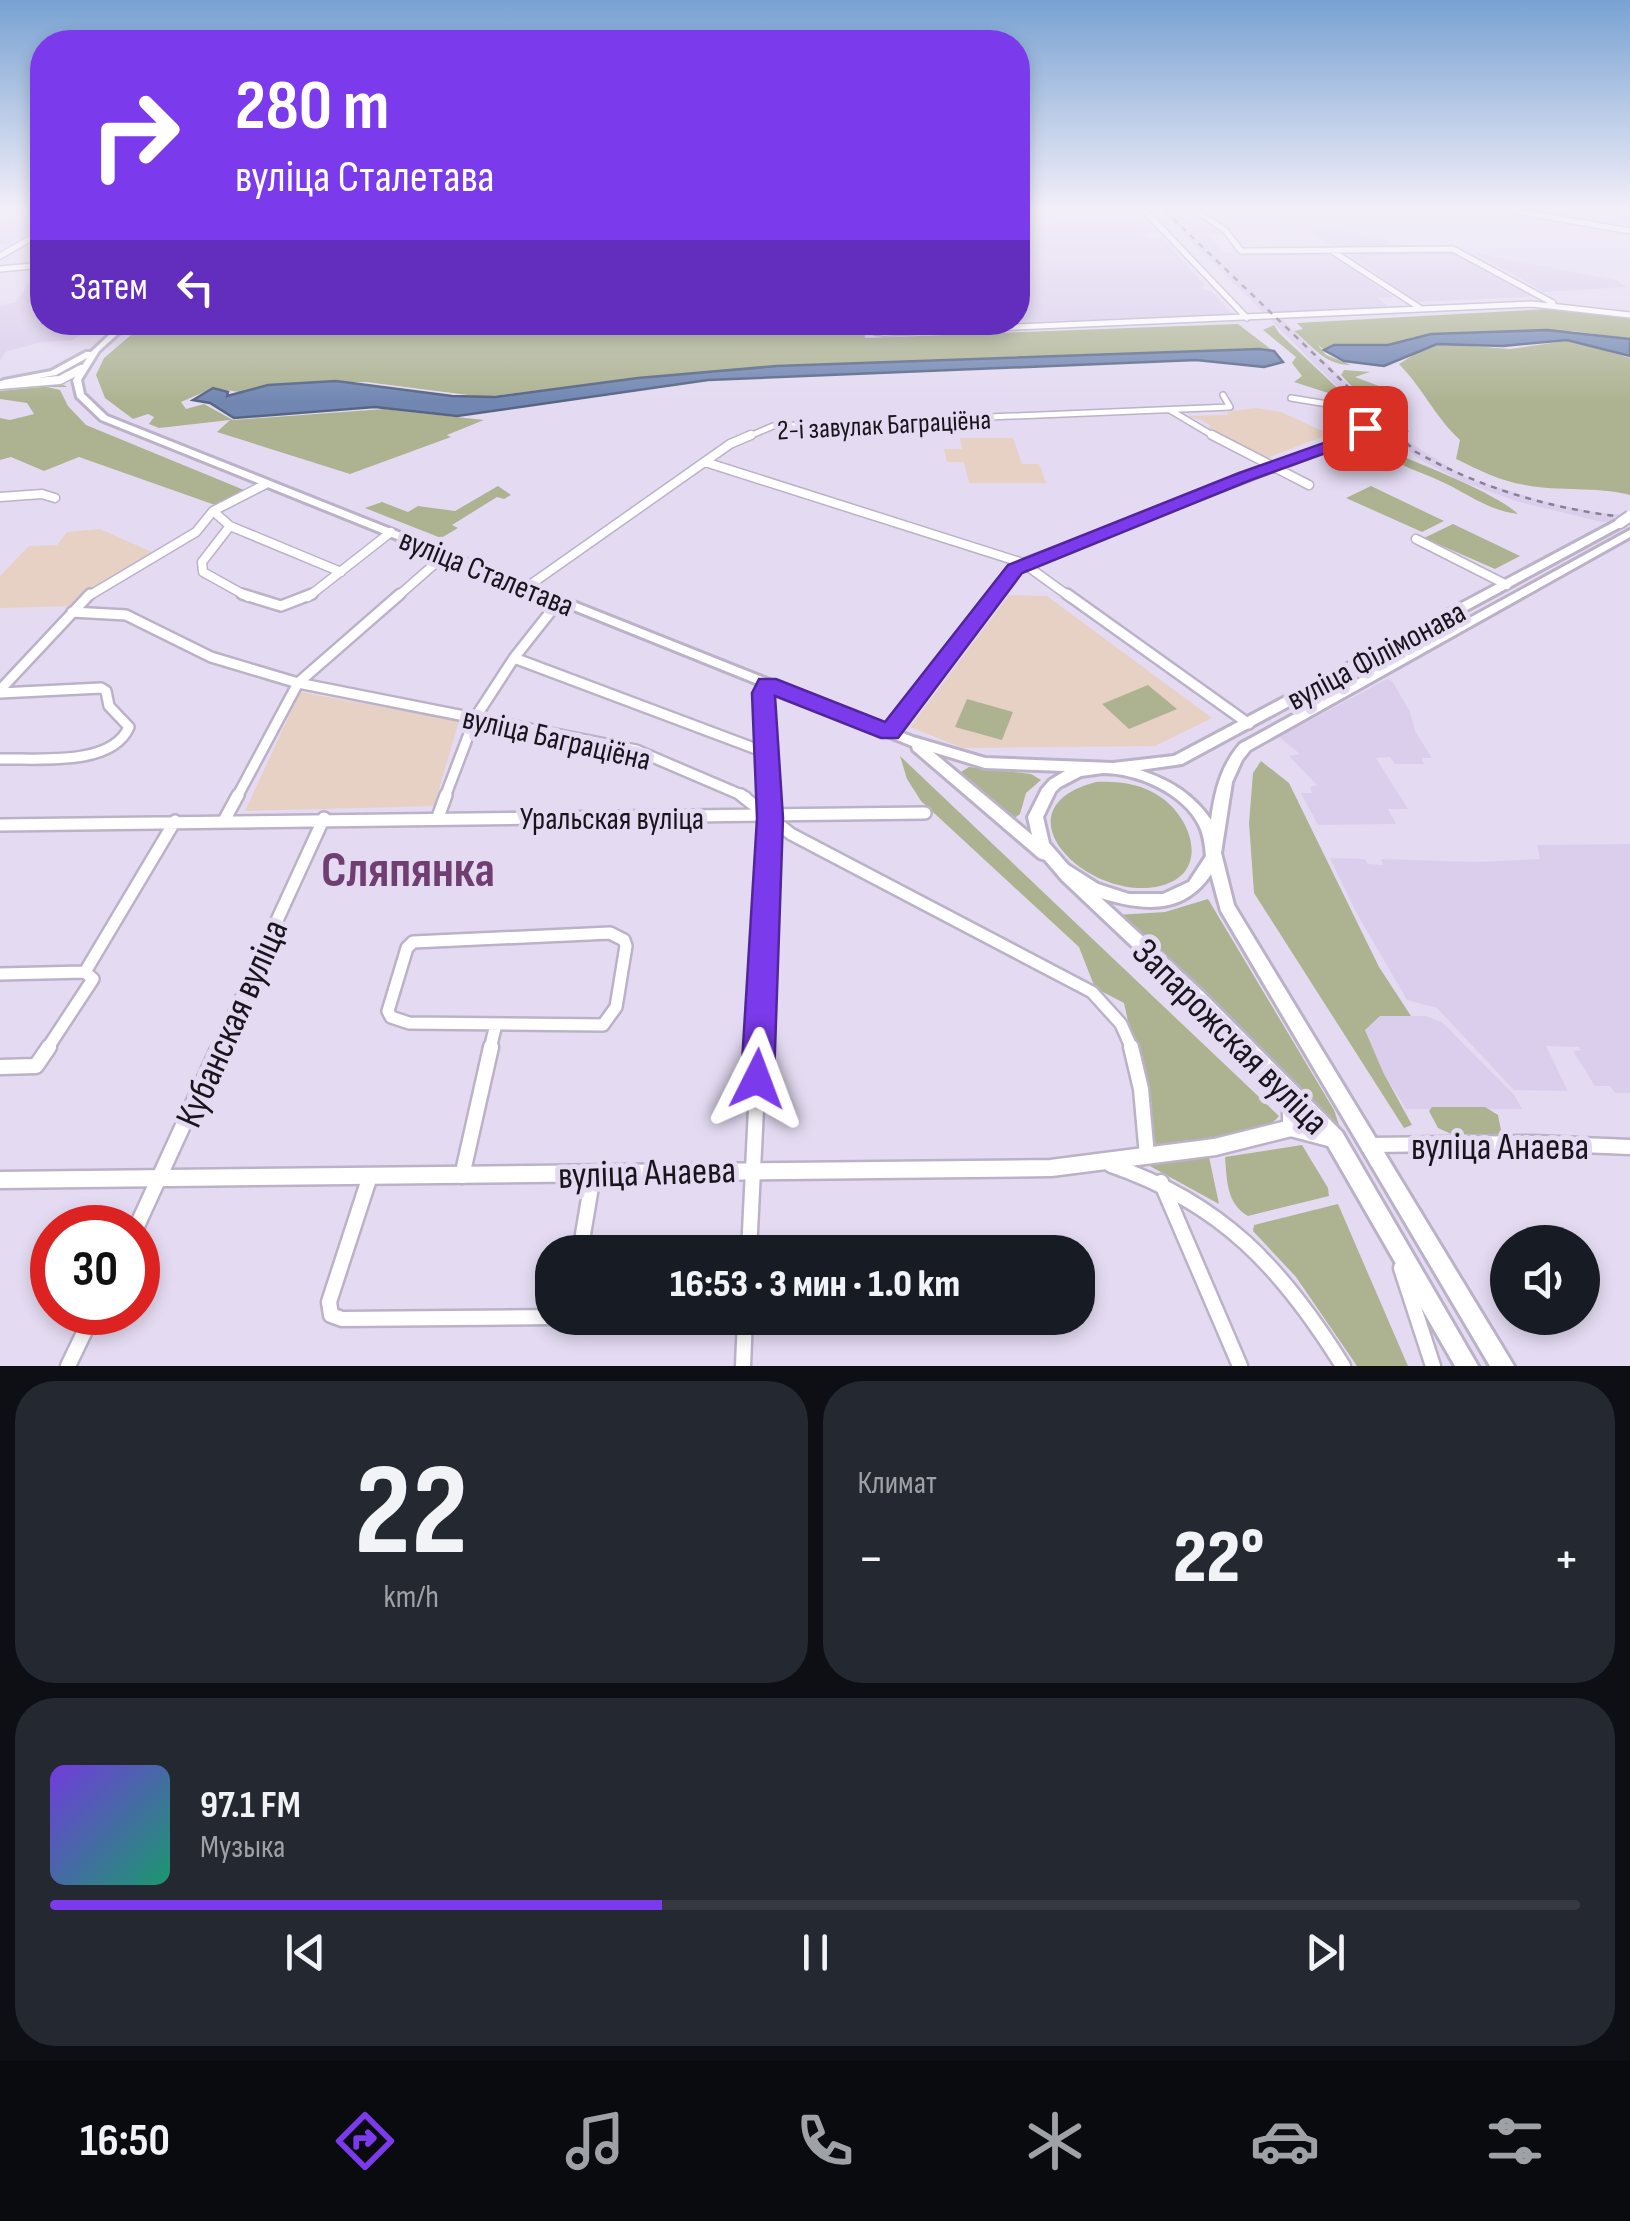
<!DOCTYPE html>
<html lang="ru">
<meta charset="utf-8">
<style>
:root{--surface:#171b24;--page:#242831;--text:#f1f3f6;--muted:#9ea1a6;--line:#363941;--accent:#7c3aed}
body{margin:0;font-family:"Sofia Sans Condensed",sans-serif;background:var(--page);color:var(--text);height:100vh;display:flex;flex-direction:column;font-size:38px;white-space:nowrap}
*{box-sizing:border-box;margin:0}
p{font-size:32px;color:var(--muted)}
.icon{flex:none;width:55px;height:55px;fill:none;stroke:currentColor;stroke-width:2;stroke-linecap:round;stroke-linejoin:round}
.map{position:relative;height:1366px;overflow:hidden}
.side{display:flex;flex-direction:column;gap:15px;padding:15px;background:#0d0f14;flex:1}
.side>*{flex:none}
.banner{position:absolute;left:30px;top:30px;width:1000px;height:305px;border-radius:40px;box-shadow:0 5px 15px #0003;background:#7c3aed;color:#fff;overflow:hidden}
.tools{position:absolute;left:1490px;top:1225px;display:grid;gap:20px}
.tools a{display:grid;place-items:center;width:110px;height:110px;border-radius:50%;background:var(--surface);box-shadow:0 5px 15px #0003;font-size:50px}
.speed{position:absolute;left:30px;top:1205px;display:flex;gap:20px;font-size:50px;font-weight:700;text-align:center}
.speed>*{display:grid;place-content:center;width:130px;height:130px;border-radius:50%;background:var(--surface);box-shadow:0 5px 15px #0003;line-height:1}
.speed .limit{border:15px solid #d22;background:#fff;color:#111}
.pin{position:absolute;display:grid;place-items:center;width:85px;height:85px;color:#fff;margin:-42px;border-radius:20px;box-shadow:0 5px 15px #0006}
.me{position:absolute;width:110px;margin:-55px;rotate:3deg;stroke-linejoin:round;filter:drop-shadow(0 0 8px #0008)}
.turn{display:flex;align-items:center;gap:35px;height:210px;padding:0 40px;font-size:45px}
.turn .icon{width:130px;height:130px;stroke-width:2.5}
.turn b{display:block;font-size:70px;line-height:85px}
.then{display:flex;align-items:center;height:95px;padding:0 40px;background:#0003;gap:20px;font-size:38px}
.big{font-size:75px;font-weight:800;line-height:1.1}
.side .tile{flex:1;display:flex;flex-direction:column;justify-content:center;gap:15px;min-width:0;padding:0 35px;border-radius:40px;background:var(--page)}
.side .dial{align-items:center;gap:0}
.dial b{font-size:130px;line-height:1}
.song{display:flex;align-items:center;gap:30px}
.cover{width:120px;height:120px;border-radius:15px;background:linear-gradient(135deg,hsl(260 70% 55%),hsl(160 70% 35%))}
.played{height:10px;border-radius:5px;background:linear-gradient(90deg,var(--accent) 40%,var(--line) 40%)}
.keys{display:flex;justify-content:space-around;direction:ltr}
.heat{display:flex;justify-content:space-between;align-items:center;font-size:55px;direction:ltr}
.side .tiles{flex:1;display:grid;gap:15px;grid-template-columns:1fr 1fr}
.tile:last-child{grid-column:span 2}
.trip{position:absolute;left:535px;top:1235px;width:560px;height:100px;border-radius:40px;background:var(--surface);box-shadow:0 5px 15px #0003;font-weight:800;line-height:100px;text-align:center}
.tabs{display:flex;height:160px;justify-content:space-around;align-items:center;background:#090b0e;color:var(--muted)}
.tabs .icon{width:70px;height:70px}
.tabs .on{color:var(--accent)}
.tabs b{font-size:45px;color:var(--text)}
.map>svg:first-child{display:block}
.built{fill:#daceec}
.education{fill:#e7d1c4}
.green{fill:#adb391}
.water{fill:#7187b2;stroke:#576585;stroke-width:2.5}
.lines{fill:none;stroke-linecap:round;stroke-linejoin:round}
.minor-far4-casing{stroke:#bbb2c8;stroke-width:8}
.minor-far3-casing{stroke:#bbb2c8;stroke-width:11}
.minor-far2-casing{stroke:#bbb2c8;stroke-width:14}
.minor-far1-casing{stroke:#bbb2c8;stroke-width:16}
.minor-casing{stroke:#bbb2c8;stroke-width:19}
.tertiary-far1-casing{stroke:#bbb2c8;stroke-width:8}
.tertiary-casing{stroke:#bbb2c8;stroke-width:21}
.secondary-casing{stroke:#bbb2c8;stroke-width:11}
.primary-casing{stroke:#bbb2c8;stroke-width:6}
.minor-far4{stroke:#fff;stroke-width:5}
.minor-far3{stroke:#fff;stroke-width:8}
.minor-far2{stroke:#fff;stroke-width:9}
.minor-far1{stroke:#fff;stroke-width:11}
.minor{stroke:#fff;stroke-width:14}
.tertiary-far1{stroke:#fff;stroke-width:5}
.tertiary{stroke:#fff;stroke-width:16}
.secondary{stroke:#fff;stroke-width:8}
.primary{fill:#fff;fill-rule:evenodd}
.rail{stroke:#878090;stroke-width:2.5;stroke-dasharray:6 6;stroke-linecap:butt}
.primary-bridge-casing{stroke:#bbb2c8;stroke-width:14;stroke-linecap:butt}
.primary-bridge{stroke:#fff;stroke-width:10}
.route{fill:#7c3aed;stroke:#51269a;stroke-width:2.5}
.labels{text-anchor:middle;stroke-width:10;stroke-linejoin:round;paint-order:stroke}
.far-street-label{font-size:28px;fill:#19151d;stroke:#e4dbf2}
.street-label{font-size:32px;fill:#19151d;stroke:#e4dbf2}
.near-street-label{font-size:38px;fill:#19151d;stroke:#e4dbf2}
.near-district-label{font-size:50px;font-weight:bold;fill:#703e71;stroke:#e4dbf2}
</style>
<div class="map">
<svg width="1630" height="1366" viewBox="0 0 1630 1366">
<rect width="100%" height="100%" fill="#e4dbf2"/>
<!-- built -->
<path class="built" d="M 0,210 L 42,210 L 42,227 L 10,245 L 0,244 Z
M 1160,210 L 1179,210 L 1197,227 L 1216,227 L 1225,234 L 1207,235 L 1227,254 L 1320,252 L 1338,259 L 1393,297 L 1377,298 L 1388,306 L 1286,316 L 1276,313 L 1404,439 L 1467,478 L 1550,503 L 1600,513 L 1630,515 L 1630,523 L 1602,522 L 1519,502 L 1463,482 L 1419,459 L 1361,410 Z
M 1131,223 L 1148,224 L 1156,232 L 1146,234 L 1151,239 L 1162,238 L 1206,286 L 1202,287 L 1203,290 L 1211,291 L 1233,315 L 1018,322 L 1018,224 Z
M 1309,229 L 1332,229 L 1382,237 L 1395,247 L 1343,248 L 1327,243 Z
M 1453,250 L 1539,296 L 1416,302 L 1351,255 Z
M 1475,253 L 1616,280 L 1627,287 L 1544,292 Z
M 42,275 L 42,322 L 97,323 L 73,340 L 42,342 L 7,351 L 0,360 L 0,305 L 15,303 L 34,277 Z
M 1387,679 L 1392,681 L 1409,710 L 1416,733 L 1432,758 L 1422,758 L 1424,764 L 1395,764 L 1390,757 L 1376,758 L 1408,809 L 1388,809 L 1396,824 L 1318,825 L 1301,793 L 1312,793 L 1310,787 L 1317,785 L 1289,756 L 1300,754 L 1279,737 Z
M 1630,844 L 1630,1093 L 1615,1093 L 1610,1086 L 1595,1086 L 1573,1051 L 1581,1050 L 1579,1047 L 1546,1046 L 1568,1091 L 1514,1090 L 1437,1008 L 1407,1000 L 1356,912 L 1330,858 L 1365,859 L 1368,864 L 1383,865 L 1381,859 L 1476,862 L 1540,859 L 1537,845 Z
M 1380,1016 L 1425,1016 L 1442,1022 L 1514,1095 L 1522,1109 L 1406,1109 L 1383,1072 L 1365,1030 Z"/>
<!-- education -->
<path class="education" d="M 1255,408 L 1281,412 L 1329,434 L 1267,458 L 1208,428 L 1211,426 L 1201,420 L 1184,416 L 1228,415 L 1227,412 Z
M 960,438 L 1013,438 L 1022,464 L 1039,464 L 1046,483 L 969,483 L 964,462 L 947,462 L 944,449 L 962,449 Z
M 100,529 L 154,553 L 86,591 L 74,606 L 0,608 L 0,576 L 29,546 L 57,545 L 67,532 Z
M 1009,595 L 1047,596 L 1212,718 L 1155,746 L 963,748 L 910,727 Z
M 300,692 L 459,721 L 434,806 L 245,811 Z"/>
<!-- green -->
<path class="green" d="M 1548,309 L 1630,318 L 1630,339 L 1573,331 L 1414,337 L 1388,345 L 1334,345 L 1324,350 L 1317,344 L 1326,355 L 1351,365 C 1324,365 1313,346 1294,331 L 1303,329 L 1297,323 Z
M 863,322 L 865,338 L 1238,324 L 1276,353 L 777,366 L 638,378 L 484,397 L 366,382 L 323,382 L 268,385 L 239,392 L 213,388 L 181,402 L 186,409 L 204,404 L 233,420 L 384,409 L 484,420 L 447,435 L 451,437 L 350,474 L 217,432 L 230,420 L 159,428 L 149,424 L 154,417 L 148,414 L 133,419 L 105,398 L 96,375 L 104,358 L 145,323 Z
M 1274,325 L 1279,333 L 1350,400 L 1294,382 L 1302,376 L 1292,363 L 1296,357 L 1263,330 Z
M 1572,340 L 1630,358 L 1630,495 C 1595,486 1560,492 1525,485 C 1500,481 1479,470 1456,459 L 1460,440 C 1435,417 1422,387 1399,364 L 1426,347 L 1445,344 L 1510,349 Z
M 1344,370 L 1370,372 L 1355,377 L 1395,392 L 1397,400 L 1384,409 L 1406,425 L 1409,432 L 1391,427 L 1341,375 Z
M 64,385 L 67,387 L 47,387 L 60,390 L 68,406 L 86,425 L 244,490 L 215,505 L 79,457 L 44,471 L 11,457 L 0,460 L 0,418 L 10,420 L 34,414 L 27,403 L 0,399 L 0,391 Z
M 1376,438 C 1390,440 1397,453 1409,459 C 1437,471 1498,495 1518,514 C 1488,511 1464,491 1438,480 C 1423,473 1409,469 1395,461 L 1393,452 L 1368,440 Z
M 498,486 L 511,495 L 504,499 L 497,497 L 452,525 L 458,528 L 441,538 L 365,508 L 382,502 L 408,512 L 418,506 L 455,511 Z
M 1371,486 L 1444,521 L 1422,532 L 1346,498 Z
M 1453,524 L 1520,556 L 1495,569 L 1424,538 Z
M 1148,685 L 1177,709 L 1129,729 L 1102,704 Z
M 967,699 L 1013,712 L 1002,740 L 955,727 Z
M 900,756 L 1279,1116 C 1265,1137 1183,1144 1156,1146 L 1124,1003 L 1095,988 L 1079,947 L 921,801 L 907,779 Z
M 1261,761 L 1289,783 L 1379,967 L 1411,1016 L 1380,1016 L 1365,1030 L 1383,1072 L 1412,1125 L 1404,1128 L 1254,893 L 1249,823 L 1253,773 Z
M 969,767 L 1031,774 L 1041,780 L 1026,793 L 1020,814 L 1013,819 L 963,776 L 961,772 Z
M 1096,782 C 1119,781 1143,784 1162,798 C 1193,820 1210,874 1160,886 C 1088,903 993,809 1096,782 Z
M 1208,899 L 1334,1110 L 1340,1128 L 1117,915 L 1165,912 Z
M 1432,1107 L 1485,1107 L 1498,1115 L 1501,1130 L 1499,1134 L 1451,1134 L 1438,1128 L 1429,1111 Z
M 1302,1145 L 1328,1188 L 1329,1196 L 1248,1216 C 1226,1203 1227,1180 1225,1157 Z
M 1209,1157 L 1219,1204 L 1148,1165 Z
M 1338,1204 L 1408,1366 L 1357,1366 L 1296,1277 L 1253,1231 L 1254,1225 Z"/>
<!-- water -->
<path class="water" d="M 1547,330 L 1630,339 L 1630,356 L 1567,340 L 1503,346 L 1437,344 L 1384,366 L 1344,361 L 1324,350 L 1334,345 L 1388,345 L 1431,334 Z
M 1259,349 L 1274,351 L 1283,362 L 1264,367 L 1196,360 L 708,380 L 457,416 L 375,407 L 234,418 L 210,403 L 193,400 L 213,388 L 228,392 L 227,396 L 268,385 L 336,381 L 452,396 L 495,397 L 638,378 L 777,366 Z"/>
<g class="lines">
<!-- minor-far4 casing -->
<g class="minor-far4-casing">
<path id="minor-far4" d="M 1144,210 L 1247,318
M 1195,210 L 1225,230 L 1241,251 L 1453,249 L 1553,303
M 1332,251 L 1420,308
M 0,256 L 42,232
M 0,269 L 42,265
M 872,322 L 875,332 L 884,333 L 1532,304 L 1630,315
M 1291,398 L 1346,407 L 1365,428 L 1353,438
M 1170,410 L 1217,438
M 745,438 L 773,426 L 1230,407 L 1223,395"/>
</g>
<!-- minor-far3 casing -->
<g class="minor-far3-casing">
<path id="minor-far3" d="M 1212,435 L 1309,485
M 705,462 L 1023,563 L 1070,597
M 0,497 L 42,494 L 55,498
M 213,511 L 230,526 L 341,572
M 230,526 L 202,562 L 203,572 L 248,597
M 1416,539 L 1507,585
M 527,587 L 730,444 L 751,435
M 87,597 L 196,532 L 213,511 L 266,484
M 308,597 L 391,532
M 397,597 L 446,554
M 993,597 L 1023,563 L 1360,435"/>
</g>
<!-- minor-far2 casing -->
<g class="minor-far2-casing">
<path id="minor-far2" d="M 242,594 L 281,606 L 312,594
M 1067,594 L 1249,724
M 72,612 L 126,615 L 211,657 L 298,683 L 636,750 L 746,797
M 514,658 L 767,753
M 768,685 L 763,693 L 769,797
M 0,690 L 90,594
M 0,693 L 101,688 L 106,691 L 109,706 L 129,727 C 112,767 37,758 0,759
M 889,732 L 995,594
M 237,797 L 298,683 L 400,594
M 445,797 L 475,718 L 514,658 L 559,601"/>
</g>
<!-- minor-far1 casing -->
<g class="minor-far1-casing">
<path id="minor-far1" d="M 741,795 L 791,834 L 1092,992 L 1121,1024 L 1132,1049
M 438,817 L 446,795
M 225,819 L 238,795
M 0,825 L 925,813
M 610,933 L 624,940 L 626,946 L 616,1007 L 603,1025 L 409,1023 L 391,1017 L 388,1011 L 407,948 L 413,942 Z
M 0,974 L 85,972
M 47,1049 L 93,979 L 85,972 L 175,821
M 218,1049 L 324,818
M 490,1049 L 496,1024
M 759,1049 L 769,795"/>
</g>
<!-- minor casing -->
<g class="minor-casing">
<path id="minor" d="M 1131,1047 L 1141,1089 L 1147,1156
M 0,1067 L 36,1066 L 49,1047
M 1371,1145 L 1533,1143 L 1630,1147
M 1111,1165 C 1222,1203 1282,1268 1343,1366
M 370,1176 L 329,1302 L 331,1315 L 342,1319 L 552,1317
M 462,1176 L 491,1047
M 1161,1182 L 1240,1366
M 136,1228 L 219,1047
M 580,1252 L 593,1175
M 749,1252 L 759,1047
M 1401,1268 L 1433,1366
M 68,1366 L 94,1312
M 743,1366 L 745,1318"/>
</g>
<!-- tertiary-far1 casing -->
<g class="tertiary-far1-casing">
<path id="tertiary-far1" d="M 1510,210 L 1630,231"/>
</g>
<!-- tertiary casing -->
<g class="tertiary-casing">
<path id="tertiary" d="M 1291,1094 L 1291,1128
M 0,1180 L 1051,1168 L 1215,1147 L 1291,1128 L 1329,1138"/>
</g>
<!-- secondary casing -->
<g class="secondary-casing">
<path id="secondary" d="M 0,385 L 60,380 L 81,369"/>
</g>
<!-- primary casing -->
<g class="primary-casing">
<path id="primary" d="M 123,322 L 131,322 L 99,351 L 81,380 L 84,394 L 107,416 L 913,737 L 985,758 L 1113,763 L 1174,756 L 1616,521 L 1624,521 L 1624,525 L 1182,764 L 1140,770 C 1170,780 1193,794 1211,820 C 1215,791 1221,766 1240,744 L 1630,530 L 1630,537 L 1250,750 L 1242,760 L 1232,782 L 1221,853 L 1234,905 L 1514,1366 L 1490,1366 L 1221,911 L 1211,874 C 1184,915 1143,911 1101,898 L 1203,992 L 1342,1132 L 1478,1366 L 1455,1366 L 1328,1146 L 1191,1002 L 1062,880 L 1045,860 L 1039,858 L 913,750 L 912,746 L 101,420 L 77,397 L 73,380 L 87,358 L 56,375 L 4,384 L 0,382 L 4,380 L 51,371 L 86,352 L 91,352 ZM 933,752 L 985,768 L 1065,771 L 1050,780 L 1042,789 L 1028,817 L 1032,835 ZM 1103,773 C 1137,773 1183,793 1199,825 C 1204,835 1205,845 1206,856 L 1189,882 L 1163,894 L 1129,894 L 1098,884 L 1068,865 L 1049,843 L 1043,817 L 1055,792 L 1060,787 L 1081,776 Z"/>
</g>
<!-- minor-far4 -->
<use href="#minor-far4" class="minor-far4"/>
<!-- minor-far3 -->
<use href="#minor-far3" class="minor-far3"/>
<!-- minor-far2 -->
<use href="#minor-far2" class="minor-far2"/>
<!-- minor-far1 -->
<use href="#minor-far1" class="minor-far1"/>
<!-- minor -->
<use href="#minor" class="minor"/>
<!-- tertiary-far1 -->
<use href="#tertiary-far1" class="tertiary-far1"/>
<!-- tertiary -->
<use href="#tertiary" class="tertiary"/>
<!-- secondary -->
<use href="#secondary" class="secondary"/>
<!-- primary -->
<use href="#primary" class="primary"/>
<!-- rail -->
<path class="rail" d="M 1164,210 L 1416,452 C 1484,490 1553,509 1630,518"/>
<!-- primary-bridge casing -->
<g class="primary-bridge-casing">
<path id="primary-bridge" d="M 1620,523 L 1630,516"/>
</g>
<!-- primary-bridge -->
<use href="#primary-bridge" class="primary-bridge"/>
</g>
<!-- sky -->
<linearGradient id="sky" x2="0" y2="1"><stop stop-color="#78a2d2"/><stop offset="0.52" stop-color="#f3eff9"/><stop offset="1" stop-color="#f3eff9" stop-opacity="0"/></linearGradient>
<rect width="1630" height="402" fill="url(#sky)"/>
<!-- route -->
<path class="route" d="M 1365,424 L 1373,428 L 1367,438 L 1251,480 L 1022,573 L 898,738 L 881,738 L 775,696 L 783,818 L 774,1079 L 769,1090 L 757,1095 L 745,1090 L 741,1079 L 757,818 L 752,693 L 759,679 L 776,679 L 885,722 L 1008,565 L 1239,473 L 1355,432 Z"/>
<g class="labels">
<!-- far-street labels -->
<g class="far-street-label">
<text transform="translate(884 424) rotate(-3)" y="10">2-і завулак Баграціёна</text>
</g>
<!-- street labels -->
<g class="street-label">
<text transform="translate(487 572) rotate(22)" y="11">вуліца Сталетава</text>
<text transform="translate(1376 655) rotate(-28)" y="11">вуліца Філімонава</text>
<text transform="translate(557 738) rotate(13)" y="11">вуліца Баграціёна</text>
<text x="612" y="829">Уральская вуліца</text>
</g>
<!-- near-street labels -->
<g class="near-street-label">
<text transform="translate(231 1023) rotate(-66)" y="13">Кубанская вуліца</text>
<text transform="translate(1231 1036) rotate(45)" y="13">Запарожская вуліца</text>
<text x="1500" y="1159">вуліца Анаева</text>
<text transform="translate(647 1172) rotate(-2)" y="13">вуліца Анаева</text>
</g>
<!-- near-district labels -->
<g class="near-district-label">
<text x="408" y="886">Сляпянка</text>
</g>
</g>
</svg>
<div class="tools">
<a><svg class="icon" aria-label="sound" viewBox="0 0 24 24"><path d="M4 9h4l5-4v14l-5-4H4zM17 9q2 3 0 6"/></svg></a>
</div>
<div class="speed"><div class="limit">30</div></div>
<div class="pin" style="left:1365px;top:428px;background:#d93025"><svg class="icon" aria-label="arrive" viewBox="0 0 24 24"><path d="M6 21V4h12l-3 4 3 4H6"/></svg></div>
<svg class="me" style="left:757px;top:1079px" viewBox="-20 -20 40 40"><path d="M0-17L14 15 0 8-14 15z" fill="#7c3aed" stroke="#fff" stroke-width="4"/></svg>
<div class="trip">16:53 · 3 мин · 1.0 km</div>
<div class="banner">
<div class="turn"><svg class="icon" aria-label="right" viewBox="0 0 24 24"><path d="M7 20v-9h11M14 6l5 5-5 5"/></svg><div><b>280 m</b>вуліца Сталетава</div></div>
<div class="then">Затем<svg class="icon" aria-label="left" viewBox="0 0 24 24"><path d="M17 20v-9H6M10 6l-5 5 5 5"/></svg></div>
</div>
</div>
<section class="side">
<div class="tiles">
<div class="tile dial"><b>22</b><p>km/h</p></div>
<div class="tile"><p>Климат</p>
<div class="heat"><a>−</a><b class="big">22°</b><a>+</a></div>
</div>
<div class="tile">
<div class="song"><i class="cover"></i><div><b>97.1 FM</b><p>Музыка</p></div></div>
<div class="played"></div>
<div class="keys"><svg class="icon" aria-label="previous" viewBox="0 0 24 24"><path d="M18 5L8 12l10 7zM5 5v14"/></svg><svg class="icon" aria-label="pause" viewBox="0 0 24 24"><path d="M8 5v14M16 5v14"/></svg><svg class="icon" aria-label="next" viewBox="0 0 24 24"><path d="M6 5l10 7-10 7zM19 5v14"/></svg></div>
</div>
</div>
</section>
<nav class="tabs">
<b>16:50</b>
<svg class="icon on" aria-label="directions" viewBox="0 0 24 24"><path d="M12 3l9 9-9 9-9-9zM9 14v-3h6M13 9l2 2-2 2"/></svg>
<svg class="icon" aria-label="music" viewBox="0 0 24 24"><path d="M9 18V5l10-2v13"/><circle cx="6" cy="18" r="3"/><circle cx="16" cy="16" r="3"/></svg>
<svg class="icon" aria-label="phone" viewBox="0 0 24 24"><path d="M5 4h4l2 5-3 2q2 4 5 5l2-3 5 2v4C11 20 4 13 5 4z"/></svg>
<svg class="icon" aria-label="climate" viewBox="0 0 24 24"><path d="M12 3v18M4 7l16 10M4 17L20 7"/></svg>
<svg class="icon" aria-label="car" viewBox="0 0 24 24"><path d="M5 17H2v-5l4-1 3-4h7l3 4 3 1v5h-3M9 17h6M6 11h13"/><circle cx="7" cy="17" r="2"/><circle cx="17" cy="17" r="2"/></svg>
<svg class="icon" aria-label="filters" viewBox="0 0 24 24"><path d="M4 7h16M4 17h16"/><circle cx="9" cy="7" r="2"/><circle cx="15" cy="17" r="2"/></svg>
</nav>
